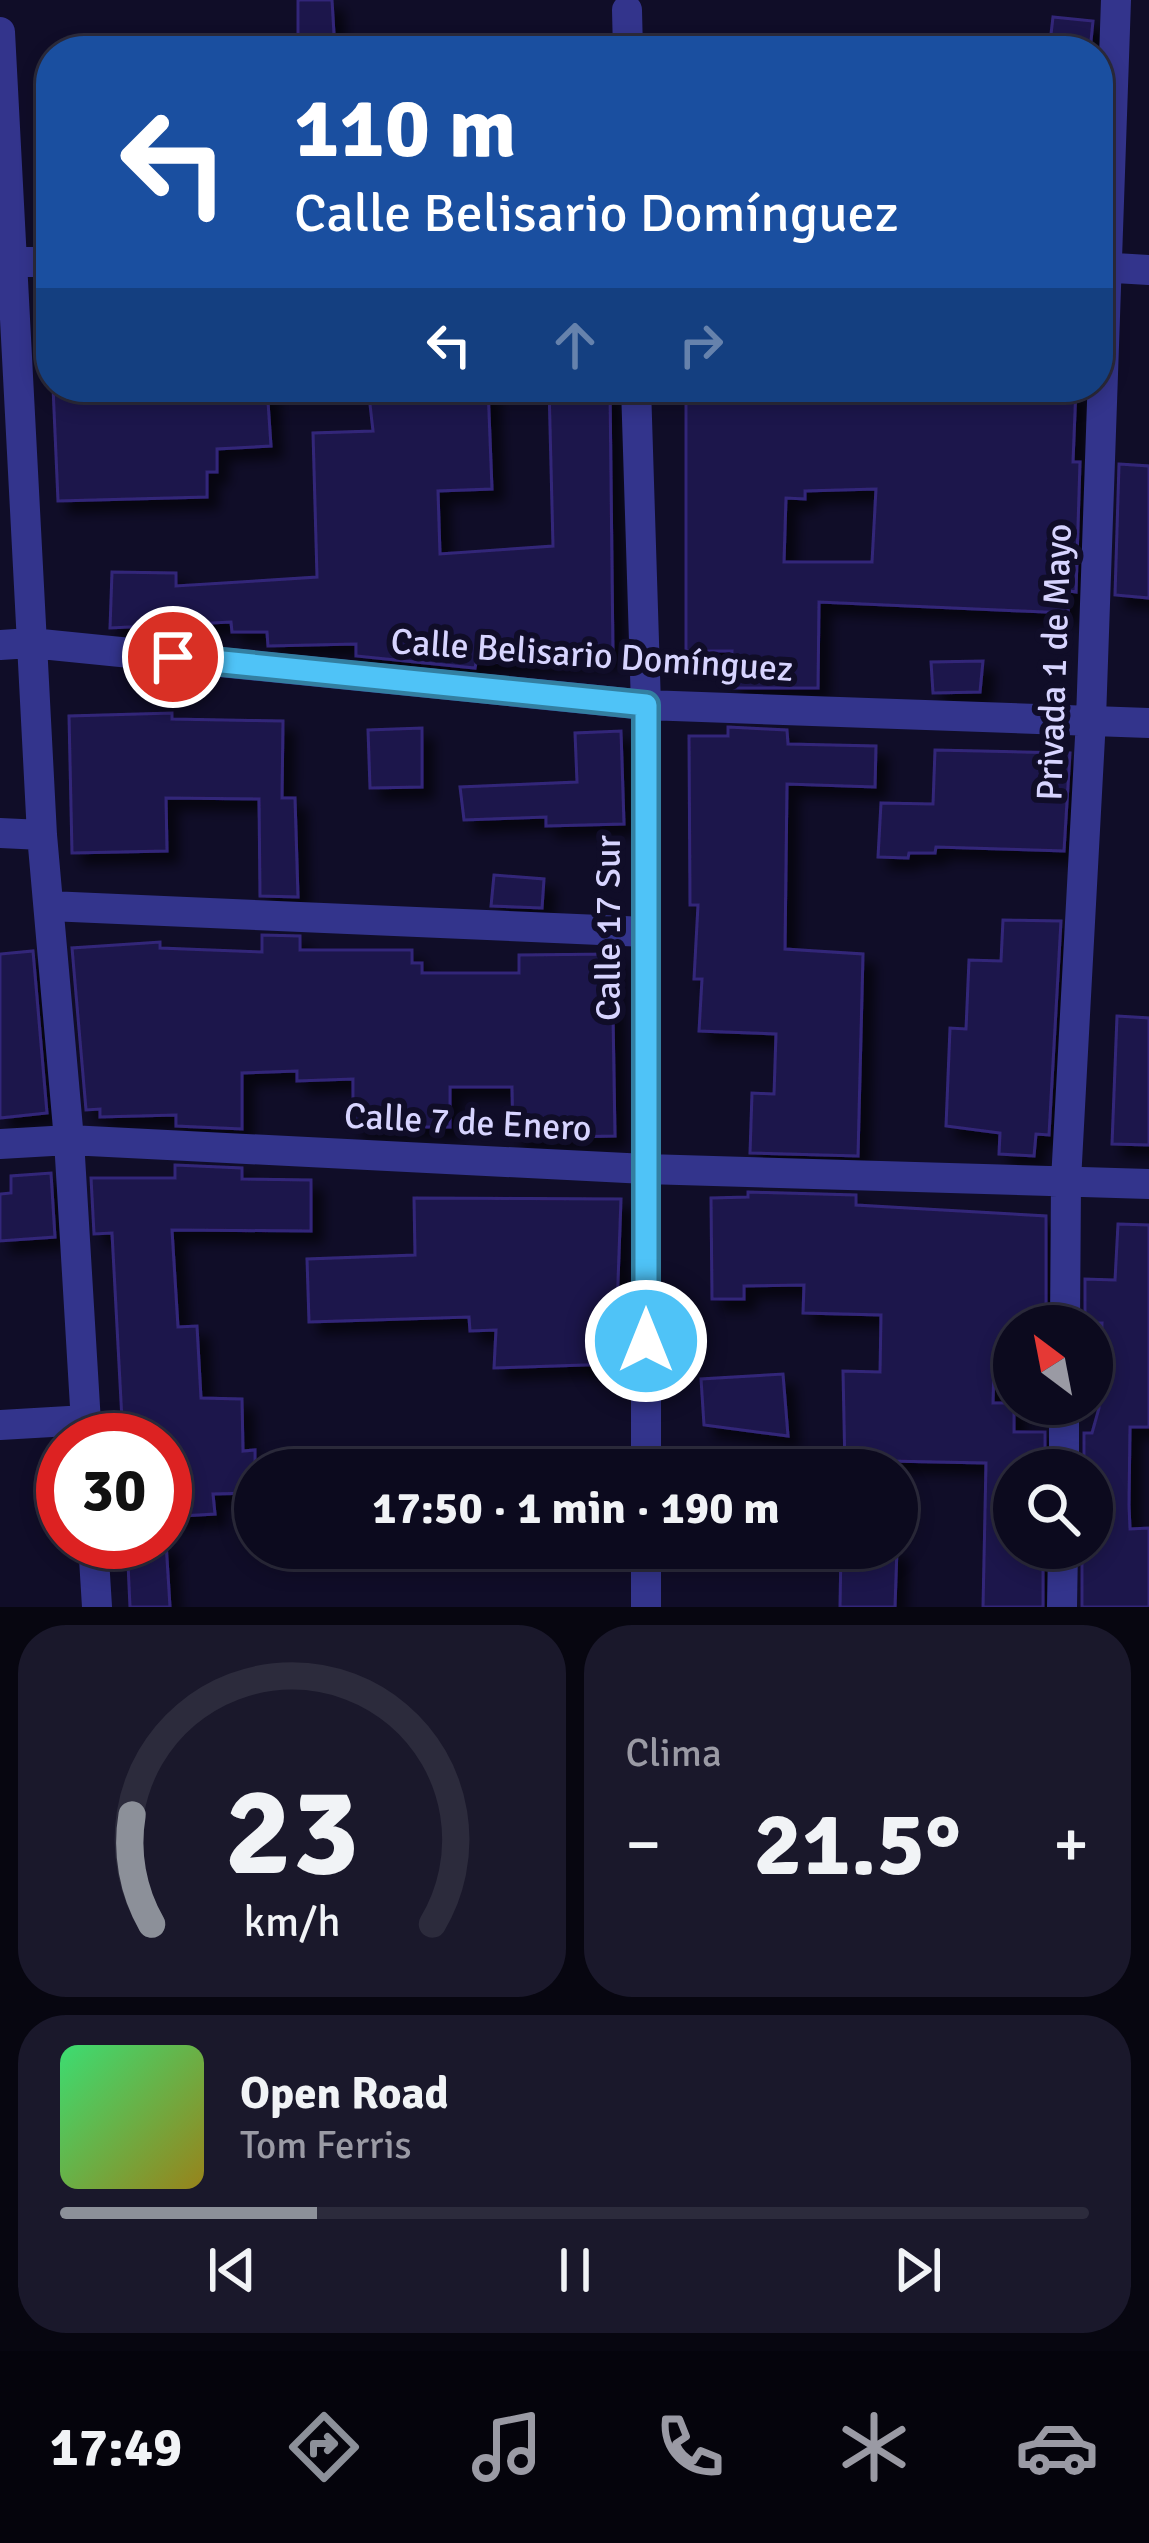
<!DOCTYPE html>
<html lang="es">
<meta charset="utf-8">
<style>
:root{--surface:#0c0a1e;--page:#1a182b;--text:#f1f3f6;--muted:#9a9aa4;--line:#2c2b3c;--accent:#8c9099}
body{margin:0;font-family:Signika,sans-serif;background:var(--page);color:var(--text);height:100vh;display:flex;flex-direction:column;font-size:45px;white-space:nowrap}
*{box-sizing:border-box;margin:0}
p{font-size:39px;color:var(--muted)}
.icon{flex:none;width:66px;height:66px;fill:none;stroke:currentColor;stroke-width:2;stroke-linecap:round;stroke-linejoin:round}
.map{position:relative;height:1607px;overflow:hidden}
.side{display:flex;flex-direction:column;gap:18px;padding:18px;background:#070610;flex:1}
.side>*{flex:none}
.top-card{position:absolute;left:36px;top:36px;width:1077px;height:366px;border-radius:48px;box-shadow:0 6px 18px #0003,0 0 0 3px var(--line);background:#1a4fa0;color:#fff;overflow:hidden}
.needle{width:78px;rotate:328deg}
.tools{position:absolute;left:993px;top:1305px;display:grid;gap:24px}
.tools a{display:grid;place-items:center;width:120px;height:120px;border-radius:50%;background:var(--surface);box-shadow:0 6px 18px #0003,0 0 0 3px var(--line);font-size:60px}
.speed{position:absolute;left:36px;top:1413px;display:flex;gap:24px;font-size:60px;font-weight:700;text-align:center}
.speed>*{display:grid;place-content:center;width:156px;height:156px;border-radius:50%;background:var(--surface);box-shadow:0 6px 18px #0003,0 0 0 3px var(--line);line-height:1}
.speed .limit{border:18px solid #d22;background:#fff;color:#111}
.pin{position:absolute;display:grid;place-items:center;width:102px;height:102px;color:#fff;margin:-51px;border:6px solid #fff;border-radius:50%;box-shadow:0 3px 12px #0007}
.me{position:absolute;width:132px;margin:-66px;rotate:0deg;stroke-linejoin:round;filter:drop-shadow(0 0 9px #0008)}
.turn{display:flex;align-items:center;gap:42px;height:252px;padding:0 60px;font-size:54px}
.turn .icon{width:156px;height:156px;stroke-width:2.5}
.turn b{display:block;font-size:84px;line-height:102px}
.lanes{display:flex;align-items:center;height:114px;padding:0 60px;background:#0003;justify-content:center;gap:60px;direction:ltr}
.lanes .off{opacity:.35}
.big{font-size:90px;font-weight:700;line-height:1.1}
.side .widget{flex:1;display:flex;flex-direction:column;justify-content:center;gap:18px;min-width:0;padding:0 42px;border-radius:48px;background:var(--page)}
.side .dial{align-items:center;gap:0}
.dial svg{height:312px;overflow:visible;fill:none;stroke:var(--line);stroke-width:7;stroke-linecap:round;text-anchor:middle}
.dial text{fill:var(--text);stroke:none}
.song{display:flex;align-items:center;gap:36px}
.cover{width:144px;height:144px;border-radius:18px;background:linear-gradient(135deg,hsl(140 70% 55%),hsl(50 70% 35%))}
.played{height:12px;border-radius:6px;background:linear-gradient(90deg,var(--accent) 25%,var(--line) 25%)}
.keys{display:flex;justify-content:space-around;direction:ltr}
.heat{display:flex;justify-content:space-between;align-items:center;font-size:66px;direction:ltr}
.side .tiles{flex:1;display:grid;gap:18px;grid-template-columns:1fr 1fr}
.widget:last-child{grid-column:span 2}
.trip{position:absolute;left:234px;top:1449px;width:684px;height:120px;border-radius:60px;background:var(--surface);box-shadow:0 6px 18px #0003,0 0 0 3px var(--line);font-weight:700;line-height:120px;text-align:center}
.menu{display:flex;height:192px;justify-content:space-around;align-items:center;background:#05040c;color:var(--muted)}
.menu .icon{width:84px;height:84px}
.menu .current{color:var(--accent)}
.menu b{font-size:54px;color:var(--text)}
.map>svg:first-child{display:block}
.building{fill:#1f174b;stroke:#332779;stroke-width:3;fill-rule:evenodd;filter:url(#shadow)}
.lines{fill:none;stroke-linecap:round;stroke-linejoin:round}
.minor{stroke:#33348c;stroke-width:30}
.route-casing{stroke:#337fa1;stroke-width:30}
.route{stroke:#4fc3f7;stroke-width:21}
.labels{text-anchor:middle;stroke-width:12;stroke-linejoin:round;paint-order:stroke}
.street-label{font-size:36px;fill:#d7d4ff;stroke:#100d28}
</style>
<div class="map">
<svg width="1149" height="1607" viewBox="0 0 1149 1607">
<defs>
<filter id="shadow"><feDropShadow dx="11" dy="11" stdDeviation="6" flood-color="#0009"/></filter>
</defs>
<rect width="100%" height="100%" fill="#100d28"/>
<!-- building -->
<path class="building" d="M 298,0 L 332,0 L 335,51 L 298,51 Z
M 1053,17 L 1093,21 L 1090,51 L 1049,51 Z
M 53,387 L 267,387 L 271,446 L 217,449 L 217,472 L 207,472 L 207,497 L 58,501 Z
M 368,387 L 488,387 L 492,489 L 438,491 L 440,554 L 553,546 L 549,387 L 610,387 L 613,657 L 476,663 L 475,668 L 356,656 L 356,644 L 268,646 L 267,632 L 232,632 L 231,622 L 110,628 L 112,572 L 176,573 L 176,586 L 317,577 L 313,433 L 373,431 Z
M 686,387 L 1076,387 L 1073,462 L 1080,462 L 1076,592 L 1069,591 L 1068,613 L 819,602 L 818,688 L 730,688 L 732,651 L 686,651 ZM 876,489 L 872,562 L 784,562 L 786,498 L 805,499 L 805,491 Z
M 1119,464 L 1149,466 L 1149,598 L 1115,595 Z
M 983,661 L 980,692 L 933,693 L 931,662 Z
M 172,713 L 172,719 L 283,721 L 282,798 L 295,798 L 298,897 L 260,896 L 259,799 L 166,798 L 167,851 L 72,853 L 69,716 Z
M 728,727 L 787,730 L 788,744 L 876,746 L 875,787 L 787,784 L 785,949 L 863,954 L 858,1156 L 750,1153 L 752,1093 L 774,1094 L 776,1034 L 699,1031 L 702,979 L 694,979 L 698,905 L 690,905 L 689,736 L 728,736 Z
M 422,728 L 422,787 L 370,788 L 368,730 Z
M 621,731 L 624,824 L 546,826 L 546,817 L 464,820 L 460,787 L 577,782 L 575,733 Z
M 935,750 L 1070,753 L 1064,851 L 936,847 L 935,853 L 909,853 L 908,858 L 878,857 L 881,803 L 933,804 Z
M 494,875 L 544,879 L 542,908 L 491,906 Z
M 1003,920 L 1061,921 L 1049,1135 L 1036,1134 L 1034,1156 L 999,1154 L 1000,1133 L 946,1126 L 950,1028 L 966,1029 L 969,960 L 1001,961 Z
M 262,935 L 300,936 L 300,950 L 412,950 L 412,963 L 422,963 L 422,973 L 519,973 L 519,955 L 612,954 L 615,1136 L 513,1138 L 512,1087 L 450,1087 L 450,1127 L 353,1127 L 353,1079 L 297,1081 L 297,1071 L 242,1073 L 242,1129 L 176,1126 L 176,1115 L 100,1117 L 100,1109 L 86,1110 L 72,948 L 160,942 L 160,948 L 262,952 Z
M 33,951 L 47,1113 L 0,1118 L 0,954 Z
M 1117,1016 L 1149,1018 L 1149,1145 L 1112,1144 Z
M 175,1165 L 242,1168 L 242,1179 L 311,1180 L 311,1231 L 172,1230 L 178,1327 L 197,1326 L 201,1398 L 242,1399 L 243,1451 L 255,1450 L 255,1493 L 213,1494 L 215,1514 L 165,1517 L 164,1437 L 123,1439 L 112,1233 L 94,1234 L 91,1178 L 175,1178 Z
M 51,1173 L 55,1237 L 0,1241 L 0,1194 L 11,1193 L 11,1176 Z
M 748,1192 L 856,1195 L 856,1205 L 1046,1216 L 1046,1321 L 1014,1320 L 1014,1367 L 994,1368 L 993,1403 L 1014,1403 L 1014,1432 L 1045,1432 L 1045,1470 L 1014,1470 L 1014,1548 L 1043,1548 L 1043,1607 L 983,1607 L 986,1463 L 887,1461 L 886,1470 L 845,1470 L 843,1371 L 880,1372 L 881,1315 L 803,1313 L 804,1285 L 744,1286 L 744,1299 L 712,1299 L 711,1198 L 748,1197 Z
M 414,1198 L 621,1199 L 615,1364 L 494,1368 L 496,1330 L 470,1331 L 469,1317 L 309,1322 L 307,1259 L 415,1255 Z
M 1118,1224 L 1149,1225 L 1149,1427 L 1130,1427 L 1129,1505 L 1130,1529 L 1149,1528 L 1149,1607 L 1082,1607 L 1082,1548 L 1095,1548 L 1096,1537 L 1098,1470 L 1084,1470 L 1084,1433 L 1092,1433 L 1099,1408 L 1102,1323 L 1085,1323 L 1085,1279 L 1115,1280 Z
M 783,1374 L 788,1436 L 704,1425 L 701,1379 Z
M 127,1542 L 166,1542 L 170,1607 L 130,1607 Z
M 841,1548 L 897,1548 L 895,1607 L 840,1607 Z"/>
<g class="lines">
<!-- minor -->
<path class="minor" d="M 627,10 L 628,51
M 0,32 L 42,835 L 69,1140 L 87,1440
M 16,262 L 51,262
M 1098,267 L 1149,270
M 636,387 L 646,705 L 646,1470
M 0,645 L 31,643 L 646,705 L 1149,723
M 0,833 L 42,835
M 49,906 L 646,932
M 0,1144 L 69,1140 L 646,1169 L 1149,1184
M 1065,1326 L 1066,1181 L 1091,719 L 1116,0
M 0,1425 L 86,1420
M 1064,1470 L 1064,1404
M 93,1542 L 97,1607
M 646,1548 L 646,1607
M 1062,1607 L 1063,1548"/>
</g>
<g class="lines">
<!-- route casing -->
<g class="route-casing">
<path id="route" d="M 173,657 L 646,705 L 646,1341"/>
</g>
<!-- route -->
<use href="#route" class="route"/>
</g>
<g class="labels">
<!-- street labels -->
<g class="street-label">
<text transform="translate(592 654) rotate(4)" y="13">Calle Belisario Domínguez</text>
<text transform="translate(1053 662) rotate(-88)" y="13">Privada 1 de Mayo</text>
<text transform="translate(607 928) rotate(-90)" y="13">Calle 17 Sur</text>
<text transform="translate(468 1121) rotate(3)" y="13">Calle 7 de Enero</text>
</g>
</g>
</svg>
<div class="tools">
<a><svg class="needle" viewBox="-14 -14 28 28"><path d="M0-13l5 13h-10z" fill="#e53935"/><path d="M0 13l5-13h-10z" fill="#9a9aa4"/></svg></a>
<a><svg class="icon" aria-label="search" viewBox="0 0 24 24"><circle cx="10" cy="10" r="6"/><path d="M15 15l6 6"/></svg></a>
</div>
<div class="speed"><div class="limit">30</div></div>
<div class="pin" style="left:173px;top:657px;background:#d93025"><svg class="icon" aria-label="arrive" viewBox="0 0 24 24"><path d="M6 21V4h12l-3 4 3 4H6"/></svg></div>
<svg class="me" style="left:646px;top:1341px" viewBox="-20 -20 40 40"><circle r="17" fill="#4fc3f7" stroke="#fff" stroke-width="3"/><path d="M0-11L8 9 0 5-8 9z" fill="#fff"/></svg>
<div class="trip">17:50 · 1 min · 190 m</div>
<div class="top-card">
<div class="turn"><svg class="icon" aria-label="left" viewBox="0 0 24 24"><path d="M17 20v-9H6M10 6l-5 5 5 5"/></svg><div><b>110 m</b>Calle Belisario Domínguez</div></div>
<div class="lanes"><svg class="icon" aria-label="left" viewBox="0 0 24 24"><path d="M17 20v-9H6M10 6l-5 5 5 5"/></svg><svg class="icon off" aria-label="ahead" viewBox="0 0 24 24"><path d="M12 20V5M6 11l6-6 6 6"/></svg><svg class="icon off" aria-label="right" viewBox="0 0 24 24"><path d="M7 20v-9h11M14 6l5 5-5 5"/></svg></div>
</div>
</div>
<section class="side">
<div class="tiles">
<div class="widget dial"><svg viewBox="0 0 100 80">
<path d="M14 69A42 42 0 1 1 86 69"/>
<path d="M14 69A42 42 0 0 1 9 41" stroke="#8c9099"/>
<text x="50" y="56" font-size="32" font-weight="700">23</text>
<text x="50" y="72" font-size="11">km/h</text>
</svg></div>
<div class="widget"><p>Clima</p>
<div class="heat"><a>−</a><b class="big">21.5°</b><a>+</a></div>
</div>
<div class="widget">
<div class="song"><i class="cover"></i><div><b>Open Road</b><p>Tom Ferris</p></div></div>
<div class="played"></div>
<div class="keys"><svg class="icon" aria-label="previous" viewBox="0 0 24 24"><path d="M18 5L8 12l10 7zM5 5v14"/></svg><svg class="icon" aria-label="pause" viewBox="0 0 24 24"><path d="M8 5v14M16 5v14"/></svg><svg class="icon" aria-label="next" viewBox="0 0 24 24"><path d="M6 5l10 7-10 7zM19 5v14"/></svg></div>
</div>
</div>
</section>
<nav class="menu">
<b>17:49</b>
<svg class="icon current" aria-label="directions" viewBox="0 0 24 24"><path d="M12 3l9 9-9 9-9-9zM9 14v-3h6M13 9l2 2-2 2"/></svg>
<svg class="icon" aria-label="music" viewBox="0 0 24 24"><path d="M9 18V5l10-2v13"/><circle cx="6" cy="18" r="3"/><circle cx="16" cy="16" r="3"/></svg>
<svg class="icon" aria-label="phone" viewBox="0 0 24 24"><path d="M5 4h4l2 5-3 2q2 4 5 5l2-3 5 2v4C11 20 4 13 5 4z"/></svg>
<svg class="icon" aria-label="climate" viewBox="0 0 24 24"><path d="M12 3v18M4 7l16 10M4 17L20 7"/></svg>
<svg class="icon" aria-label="car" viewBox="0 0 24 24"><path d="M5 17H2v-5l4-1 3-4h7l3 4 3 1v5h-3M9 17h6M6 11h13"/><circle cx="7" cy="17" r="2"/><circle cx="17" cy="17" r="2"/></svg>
</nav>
